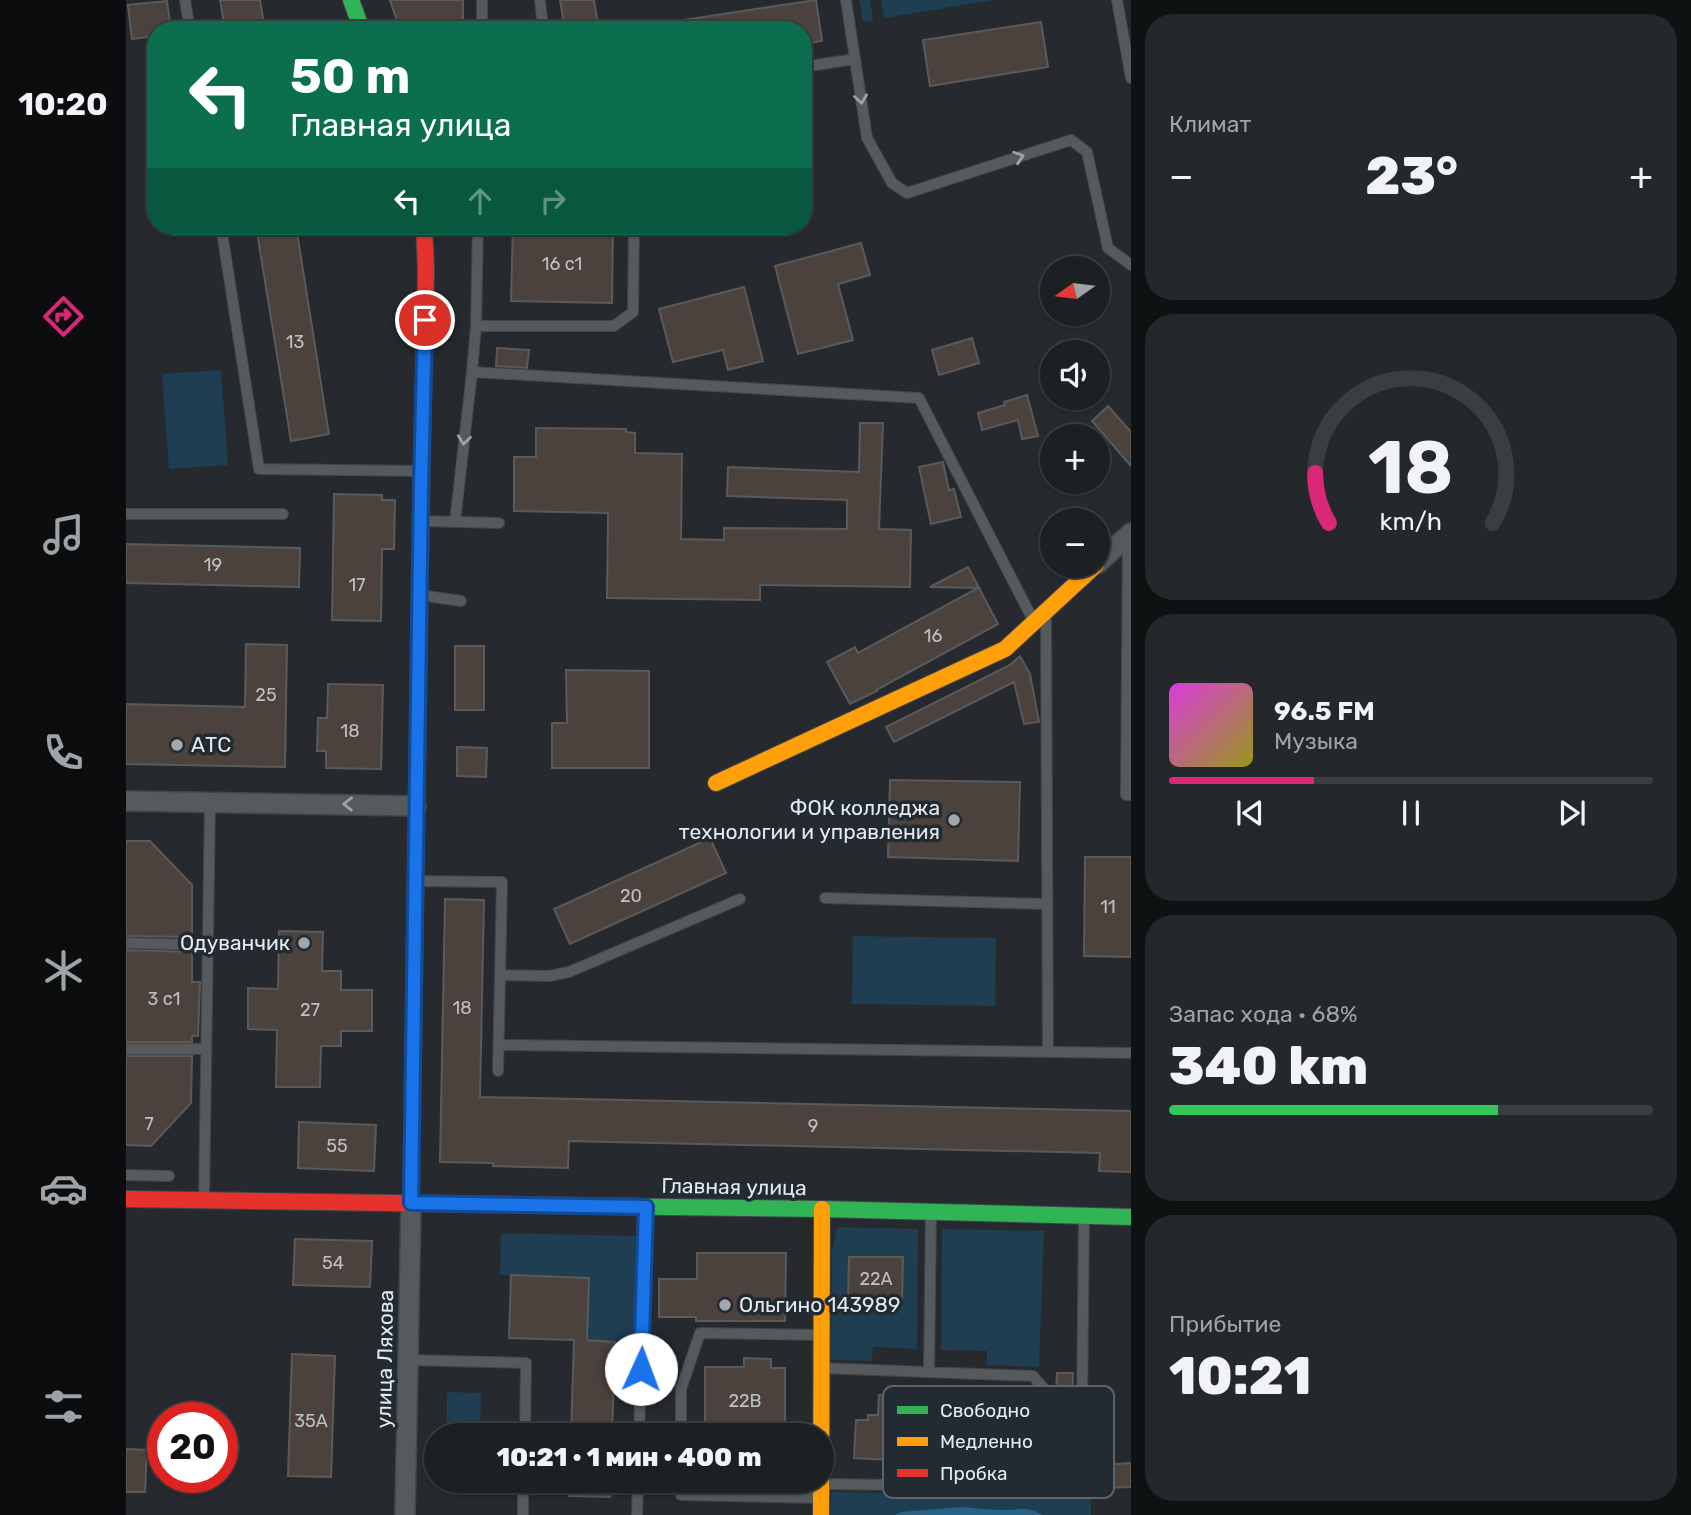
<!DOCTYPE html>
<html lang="ru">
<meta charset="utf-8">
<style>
:root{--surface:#1c2022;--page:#25282a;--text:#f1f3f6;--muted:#a0a3a5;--line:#3a3e40;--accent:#db2777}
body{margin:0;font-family:Rubik,sans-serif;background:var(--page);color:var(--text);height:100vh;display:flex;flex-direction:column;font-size:26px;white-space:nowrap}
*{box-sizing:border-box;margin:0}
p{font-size:23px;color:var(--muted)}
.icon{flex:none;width:38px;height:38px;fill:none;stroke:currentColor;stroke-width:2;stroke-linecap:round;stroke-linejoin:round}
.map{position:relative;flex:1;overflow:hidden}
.side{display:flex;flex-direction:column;gap:14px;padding:14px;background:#0f1213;width:560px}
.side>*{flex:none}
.top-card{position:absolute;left:21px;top:21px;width:665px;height:214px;border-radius:28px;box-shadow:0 2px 5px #0004,0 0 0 2px var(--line);background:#0b6e4f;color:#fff;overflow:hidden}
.needle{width:46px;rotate:256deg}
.tools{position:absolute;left:914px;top:256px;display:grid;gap:14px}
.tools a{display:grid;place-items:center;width:70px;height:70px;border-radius:50%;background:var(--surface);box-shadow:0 2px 5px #0004,0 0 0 2px var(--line);font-size:35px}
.speed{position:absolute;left:21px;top:1402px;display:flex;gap:14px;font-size:35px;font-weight:700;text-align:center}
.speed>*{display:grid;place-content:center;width:91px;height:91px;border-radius:50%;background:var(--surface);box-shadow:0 2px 5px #0004,0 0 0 2px var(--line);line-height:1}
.speed .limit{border:10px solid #d22;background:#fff;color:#111}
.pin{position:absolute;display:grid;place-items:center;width:60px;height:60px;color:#fff;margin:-30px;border:4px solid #fff;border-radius:50%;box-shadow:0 2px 7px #0007}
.me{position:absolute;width:77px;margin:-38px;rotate:2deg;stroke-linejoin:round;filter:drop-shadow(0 0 5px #0008)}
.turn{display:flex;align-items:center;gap:24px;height:147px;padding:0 28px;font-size:32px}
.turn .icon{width:91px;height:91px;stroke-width:2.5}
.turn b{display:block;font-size:49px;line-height:60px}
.lanes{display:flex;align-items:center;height:66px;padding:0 28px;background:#0003;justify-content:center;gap:35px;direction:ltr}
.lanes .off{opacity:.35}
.big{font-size:52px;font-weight:800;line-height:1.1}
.side .tile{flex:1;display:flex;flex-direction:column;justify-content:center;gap:10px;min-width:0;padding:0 24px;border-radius:28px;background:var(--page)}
.side .dial{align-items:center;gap:0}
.dial svg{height:182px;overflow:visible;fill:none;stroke:var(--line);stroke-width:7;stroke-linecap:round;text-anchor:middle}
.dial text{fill:var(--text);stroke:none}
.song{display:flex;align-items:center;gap:21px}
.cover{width:84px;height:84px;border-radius:10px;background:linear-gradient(135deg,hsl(300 70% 55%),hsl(60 70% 35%))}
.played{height:7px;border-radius:4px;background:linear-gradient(90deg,var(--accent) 30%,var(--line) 30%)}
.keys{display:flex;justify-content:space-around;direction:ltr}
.heat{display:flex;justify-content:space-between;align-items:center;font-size:38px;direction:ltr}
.charge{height:10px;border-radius:5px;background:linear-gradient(90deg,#34c759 68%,var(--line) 0)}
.trip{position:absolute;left:298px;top:1423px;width:410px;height:70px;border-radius:35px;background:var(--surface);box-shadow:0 2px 5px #0004,0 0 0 2px var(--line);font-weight:800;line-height:70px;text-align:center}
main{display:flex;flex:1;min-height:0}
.tab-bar{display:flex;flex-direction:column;width:126px;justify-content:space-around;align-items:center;background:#0b0d0e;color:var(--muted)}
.tab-bar .icon{width:49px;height:49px}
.tab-bar .active{color:var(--accent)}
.tab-bar b{font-size:32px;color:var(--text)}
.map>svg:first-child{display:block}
.green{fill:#203e51}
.water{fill:#286386}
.building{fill:#4b423e;stroke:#5a5a5b;stroke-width:2}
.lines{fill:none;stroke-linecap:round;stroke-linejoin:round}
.lane-casing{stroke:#424649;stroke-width:12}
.street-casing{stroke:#424649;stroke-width:22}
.fast-casing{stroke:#424649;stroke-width:18}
.slow-casing{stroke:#424649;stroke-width:18}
.jam-casing{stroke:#424649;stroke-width:18}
.lane{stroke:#565a5d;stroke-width:10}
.street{stroke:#565a5d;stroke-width:19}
.fast{stroke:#30b455;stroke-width:16}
.slow{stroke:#ff9f0a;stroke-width:16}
.jam{stroke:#e5322d;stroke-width:16}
.oneway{stroke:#9da2a6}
.route-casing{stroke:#114b97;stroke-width:18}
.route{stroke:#1a73e8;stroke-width:12}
.poi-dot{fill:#a2a7ab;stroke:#222b31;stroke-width:2.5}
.labels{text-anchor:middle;stroke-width:7;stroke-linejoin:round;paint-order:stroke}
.number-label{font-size:18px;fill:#bec0c2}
.poi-label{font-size:21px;fill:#e4eaee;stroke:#222b31;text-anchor:start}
.street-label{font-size:21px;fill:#e4eaee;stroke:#222b31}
.key{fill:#222b31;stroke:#5c646a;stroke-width:2}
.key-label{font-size:19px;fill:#e4eaee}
</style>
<main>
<nav class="tab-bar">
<b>10:20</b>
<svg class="icon active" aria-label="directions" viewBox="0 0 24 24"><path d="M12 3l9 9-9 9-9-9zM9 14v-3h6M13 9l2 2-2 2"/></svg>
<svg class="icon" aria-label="music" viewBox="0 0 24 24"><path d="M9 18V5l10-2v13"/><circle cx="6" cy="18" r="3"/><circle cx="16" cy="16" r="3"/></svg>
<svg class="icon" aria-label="phone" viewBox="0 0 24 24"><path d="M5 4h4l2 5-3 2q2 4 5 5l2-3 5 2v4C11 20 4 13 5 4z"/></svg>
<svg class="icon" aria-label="climate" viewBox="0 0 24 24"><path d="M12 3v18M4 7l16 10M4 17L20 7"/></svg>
<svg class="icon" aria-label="car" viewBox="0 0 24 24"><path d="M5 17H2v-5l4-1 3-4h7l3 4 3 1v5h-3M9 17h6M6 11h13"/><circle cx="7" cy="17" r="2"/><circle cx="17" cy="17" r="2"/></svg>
<svg class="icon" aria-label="filters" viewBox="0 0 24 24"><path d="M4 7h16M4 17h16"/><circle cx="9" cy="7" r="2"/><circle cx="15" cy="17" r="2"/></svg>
</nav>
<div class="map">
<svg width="1005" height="1515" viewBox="0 0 1005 1515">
<rect width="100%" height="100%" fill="#262a2e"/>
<!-- green -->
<path class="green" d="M 733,0 L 744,0 L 747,20 L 737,22 Z
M 755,0 L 867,0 L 758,18 Z
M 95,370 L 102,465 L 43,469 L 36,374 Z
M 727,936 L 870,938 L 869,1006 L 726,1004 Z
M 711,1227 L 792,1229 L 791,1349 L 747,1347 L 746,1361 L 705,1360 L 706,1252 Z
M 816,1229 L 918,1231 L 913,1367 L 861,1365 L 861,1351 L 815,1350 Z
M 375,1233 L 512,1236 L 509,1342 L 383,1338 L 385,1275 L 374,1275 Z
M 321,1392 L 355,1393 L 354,1435 L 321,1435 Z
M 705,1492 L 965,1496 L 965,1515 L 704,1515 Z"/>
<!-- water -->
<path class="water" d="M 836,1507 C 850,1508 864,1510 877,1510 C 892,1510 903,1506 916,1515 L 769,1515 L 775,1512 Z"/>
<!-- building -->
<path class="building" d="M 94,0 L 134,0 L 139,30 L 99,30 Z
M 264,0 L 337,0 L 337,30 L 274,30 Z
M 434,0 L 468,0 L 473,30 L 439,30 Z
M 690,0 L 696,41 L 677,44 L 677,30 L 558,30 L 557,20 Z
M 41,1 L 45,30 L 30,30 L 30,36 L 6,39 L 2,5 Z
M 915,22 L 922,67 L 804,86 L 797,40 Z
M 130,226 L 170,226 L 203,434 L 165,441 Z
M 387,226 L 487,226 L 486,303 L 385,301 Z
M 735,243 L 744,275 L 712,284 L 727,340 L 672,354 L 649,266 Z
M 618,287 L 637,361 L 602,370 L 597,350 L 547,362 L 533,309 Z
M 846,338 L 853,363 L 813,375 L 806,350 Z
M 371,348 L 403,350 L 401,368 L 370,366 Z
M 901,395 L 912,436 L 896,439 L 892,420 L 856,430 L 852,413 L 879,405 L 878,402 Z
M 982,406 L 1005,432 L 1005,466 L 966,421 Z
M 734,423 L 757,423 L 753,529 L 785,530 L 784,587 L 634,585 L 634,600 L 481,598 L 482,513 L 388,511 L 388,457 L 410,457 L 410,428 L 500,429 L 500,432 L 509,433 L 509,453 L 556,454 L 555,539 L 598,540 L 598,528 L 721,529 L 721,500 L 601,496 L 602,467 L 733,472 Z
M 817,462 L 823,490 L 828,489 L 835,517 L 805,524 L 793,467 Z
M 208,494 L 256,495 L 256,500 L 269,500 L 268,549 L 256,549 L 255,621 L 206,620 Z
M 0,544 L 174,548 L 173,587 L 0,583 Z
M 842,567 L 872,624 L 750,690 L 751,691 L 724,704 L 701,662 L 729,647 L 732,653 L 852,588 L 804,587 Z
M 120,644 L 161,645 L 159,767 L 0,764 L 0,704 L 119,707 Z
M 329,646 L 358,646 L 358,710 L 329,710 Z
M 894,656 L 904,674 L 913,722 L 898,724 L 888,682 L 768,742 L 760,727 L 884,665 Z
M 440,670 L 523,671 L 523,768 L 426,768 L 426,723 L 441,723 Z
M 202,684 L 257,685 L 255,769 L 200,768 L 200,751 L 191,751 L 192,718 L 201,718 Z
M 331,747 L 361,748 L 360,777 L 331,776 Z
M 764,780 L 894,782 L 892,861 L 762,857 Z
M 584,838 L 600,873 L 444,944 L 428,909 Z
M 0,841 L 24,841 L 66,885 L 66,937 L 0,936 Z
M 959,857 L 1005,857 L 1005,957 L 958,956 Z
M 319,899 L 358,900 L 354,1097 L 1005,1111 L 1005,1172 L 973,1171 L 974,1153 L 443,1141 L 442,1168 L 367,1166 L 367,1163 L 314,1162 Z
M 153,931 L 197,932 L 196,971 L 215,971 L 215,990 L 246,990 L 246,1031 L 215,1031 L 215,1046 L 195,1046 L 194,1087 L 150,1087 L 151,1030 L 122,1029 L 122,988 L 152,989 Z
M 0,950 L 66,952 L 66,982 L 74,982 L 72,1036 L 66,1036 L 66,1042 L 0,1042 Z
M 0,1056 L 66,1056 L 65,1103 L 25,1146 L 0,1145 Z
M 173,1122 L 250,1125 L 248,1171 L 172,1168 Z
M 169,1239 L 246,1241 L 244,1287 L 167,1285 Z
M 571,1253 L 660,1253 L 659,1321 L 570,1321 L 570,1317 L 533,1317 L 533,1279 L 571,1279 Z
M 723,1257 L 777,1257 L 776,1302 L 722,1301 Z
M 385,1275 L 463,1278 L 461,1340 L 489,1342 L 486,1435 L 445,1435 L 448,1340 L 383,1338 Z
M 166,1354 L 209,1356 L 205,1477 L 162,1476 Z
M 618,1358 L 645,1359 L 645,1368 L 659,1368 L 659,1435 L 579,1435 L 579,1367 L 618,1367 Z
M 931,1373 L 947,1373 L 946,1412 L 929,1411 Z
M 753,1395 L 774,1396 L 773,1416 L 782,1417 L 782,1422 L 815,1424 L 815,1418 L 827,1419 L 828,1399 L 850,1400 L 849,1420 L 861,1421 L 861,1426 L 881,1427 L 879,1466 L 728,1458 L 730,1420 L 742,1420 L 742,1415 L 752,1415 Z
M 0,1449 L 21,1450 L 19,1492 L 0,1492 Z
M 1005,1463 L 1005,1487 L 976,1488 L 975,1465 Z
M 443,1480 L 484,1480 L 484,1497 L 443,1496 Z"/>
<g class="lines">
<!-- lane casing -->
<g class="lane-casing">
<path id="lane" d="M 59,0 L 64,30
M 414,0 L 417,30
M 720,0 L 729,59
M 991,0 L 1005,78
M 356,30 L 356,0
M 677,67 L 729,59 L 741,138 L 766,183 L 781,193 L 945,140 L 961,152 L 982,248 L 1005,265
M 95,226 L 133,469 L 294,471
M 350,326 L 488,326 L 507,312 L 508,226
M 346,372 L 793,398 L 908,622
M 0,514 L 157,514
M 296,521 L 373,523
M 329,522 L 346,372 L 350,326 L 352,226
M 1002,536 L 1000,795 L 1005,795
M 294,595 L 335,601
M 920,619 L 922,1052
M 290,881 L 376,882 L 372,1071
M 699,898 L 921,904
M 0,943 L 82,945
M 374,975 L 423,976 L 443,972 L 614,899
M 373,1045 L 1005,1053
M 0,1049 L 80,1049
M 0,1175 L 43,1176
M 78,1199 L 84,802
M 282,1360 L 400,1363 L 399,1435
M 696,1368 L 907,1376 L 918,1389 L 915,1477 L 905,1487 L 698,1484
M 803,1372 L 805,1212
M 956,1408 L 958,1216
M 513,1435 L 520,1208
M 555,1435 L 555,1389 L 574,1333 L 692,1335
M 555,1480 L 555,1495 L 695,1498
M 397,1515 L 397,1480
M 511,1515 L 512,1480"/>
</g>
<!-- street casing -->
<g class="street-casing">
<path id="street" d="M 971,564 L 1005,533
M 0,801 L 290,806
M 279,1515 L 285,1203"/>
</g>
<!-- fast casing -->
<g class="fast-casing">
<path id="fast" d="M 225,0 L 236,30
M 285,1203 L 295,504
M 464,1206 L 696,1209 L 1005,1217"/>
</g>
<!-- slow casing -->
<g class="slow-casing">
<path id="slow" d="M 590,783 L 879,649 L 970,565
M 695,1515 L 696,1209"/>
</g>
<!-- jam casing -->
<g class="jam-casing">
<path id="jam" d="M 295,504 L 300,270 L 298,226
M 0,1199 L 464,1206"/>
</g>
<!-- lane -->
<use href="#lane" class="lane"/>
<!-- street -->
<use href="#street" class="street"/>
<!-- fast -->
<use href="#fast" class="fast"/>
<!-- slow -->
<use href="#slow" class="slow"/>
<!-- jam -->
<use href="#jam" class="jam"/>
</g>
<!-- one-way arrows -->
<defs><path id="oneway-chevron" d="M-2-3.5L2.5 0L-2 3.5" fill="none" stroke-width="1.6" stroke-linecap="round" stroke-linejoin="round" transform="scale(1.75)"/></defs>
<g class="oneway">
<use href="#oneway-chevron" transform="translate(735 99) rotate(82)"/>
<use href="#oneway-chevron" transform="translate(893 157) rotate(-18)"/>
<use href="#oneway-chevron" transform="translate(338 440) rotate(97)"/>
<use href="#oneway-chevron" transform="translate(222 804) rotate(-179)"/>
</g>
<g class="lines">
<!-- route casing -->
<g class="route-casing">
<path id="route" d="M 299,320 L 295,486 L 285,1203 L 520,1207 L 515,1369"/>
</g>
<!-- route -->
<use href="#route" class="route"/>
</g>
<!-- markers -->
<g class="poi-dot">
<circle cx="51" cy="745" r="7"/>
<circle cx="828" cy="820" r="7"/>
<circle cx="178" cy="943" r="7"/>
<circle cx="599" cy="1305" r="7"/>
</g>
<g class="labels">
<!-- number labels -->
<g class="number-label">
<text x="436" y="270">16 с1</text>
<text x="169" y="348">13</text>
<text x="87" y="571">19</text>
<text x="231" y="591">17</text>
<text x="807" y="642">16</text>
<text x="140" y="701">25</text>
<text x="224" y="737">18</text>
<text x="505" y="902">20</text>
<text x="982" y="913">11</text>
<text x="38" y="1005">3 с1</text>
<text x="336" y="1014">18</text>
<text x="184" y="1016">27</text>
<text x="23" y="1130">7</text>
<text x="687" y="1132">9</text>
<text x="211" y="1152">55</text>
<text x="207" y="1269">54</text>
<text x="750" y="1285">22А</text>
<text x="619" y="1407">22В</text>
<text x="185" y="1427">35А</text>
</g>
<!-- poi labels -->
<g class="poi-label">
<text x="65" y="752">АТС</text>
<text x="814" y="815" text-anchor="end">ФОК колледжа<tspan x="814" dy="24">технологии и управления</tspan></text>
<text x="164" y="950" text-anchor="end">Одуванчик</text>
<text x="613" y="1312">Ольгино 143989</text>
</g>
<!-- street labels -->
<g class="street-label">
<text transform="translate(608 1187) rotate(1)" y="7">Главная улица</text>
<text transform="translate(259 1359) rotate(-89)" y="7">улица Ляхова</text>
</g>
</g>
<!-- legend -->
<rect x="757" y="1386" width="231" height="112" rx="10" class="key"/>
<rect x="771" y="1406" width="31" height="8" fill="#30b455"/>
<rect x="771" y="1437" width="31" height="9" fill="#ff9f0a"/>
<rect x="771" y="1469" width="31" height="8" fill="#e5322d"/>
<g class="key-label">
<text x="814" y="1417">Свободно</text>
<text x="814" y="1448">Медленно</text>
<text x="814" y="1480">Пробка</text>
</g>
</svg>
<div class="tools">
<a><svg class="needle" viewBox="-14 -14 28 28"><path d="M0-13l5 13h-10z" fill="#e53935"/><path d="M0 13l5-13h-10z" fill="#a0a3a5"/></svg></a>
<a><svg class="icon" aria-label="sound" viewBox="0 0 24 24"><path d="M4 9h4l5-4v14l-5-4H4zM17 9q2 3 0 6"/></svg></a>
<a>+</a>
<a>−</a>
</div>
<div class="speed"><div class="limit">20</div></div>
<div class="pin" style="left:299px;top:320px;background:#d93025"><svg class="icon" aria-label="arrive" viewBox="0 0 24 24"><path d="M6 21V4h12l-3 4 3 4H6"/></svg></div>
<svg class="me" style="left:515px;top:1369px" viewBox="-20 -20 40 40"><circle r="19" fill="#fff"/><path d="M0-13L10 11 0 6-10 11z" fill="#1a73e8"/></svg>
<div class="trip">10:21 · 1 мин · 400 m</div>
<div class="top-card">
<div class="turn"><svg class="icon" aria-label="left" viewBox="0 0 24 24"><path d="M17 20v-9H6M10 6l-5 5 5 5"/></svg><div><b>50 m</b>Главная улица</div></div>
<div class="lanes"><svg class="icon" aria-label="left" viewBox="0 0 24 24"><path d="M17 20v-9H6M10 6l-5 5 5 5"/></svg><svg class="icon off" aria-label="ahead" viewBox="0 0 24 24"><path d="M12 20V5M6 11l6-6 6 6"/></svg><svg class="icon off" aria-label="right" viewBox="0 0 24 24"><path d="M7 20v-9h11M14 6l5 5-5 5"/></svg></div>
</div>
</div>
<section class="side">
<div class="tile"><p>Климат</p>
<div class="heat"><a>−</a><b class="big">23°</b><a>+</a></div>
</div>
<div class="tile dial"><svg viewBox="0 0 100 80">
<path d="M14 69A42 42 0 1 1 86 69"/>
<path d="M14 69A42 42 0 0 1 8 47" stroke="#db2777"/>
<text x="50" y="56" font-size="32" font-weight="700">18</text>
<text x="50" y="72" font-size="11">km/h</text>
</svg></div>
<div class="tile">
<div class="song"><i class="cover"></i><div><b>96.5 FM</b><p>Музыка</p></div></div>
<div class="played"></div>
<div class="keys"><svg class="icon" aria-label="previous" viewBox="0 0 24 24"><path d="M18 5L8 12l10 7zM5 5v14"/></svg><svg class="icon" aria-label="pause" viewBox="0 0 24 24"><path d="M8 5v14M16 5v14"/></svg><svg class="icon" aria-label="next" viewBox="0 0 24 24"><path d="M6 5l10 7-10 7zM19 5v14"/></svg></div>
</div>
<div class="tile"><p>Запас хода · 68%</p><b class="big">340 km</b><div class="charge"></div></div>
<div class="tile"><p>Прибытие</p><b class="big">10:21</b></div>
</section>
</main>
